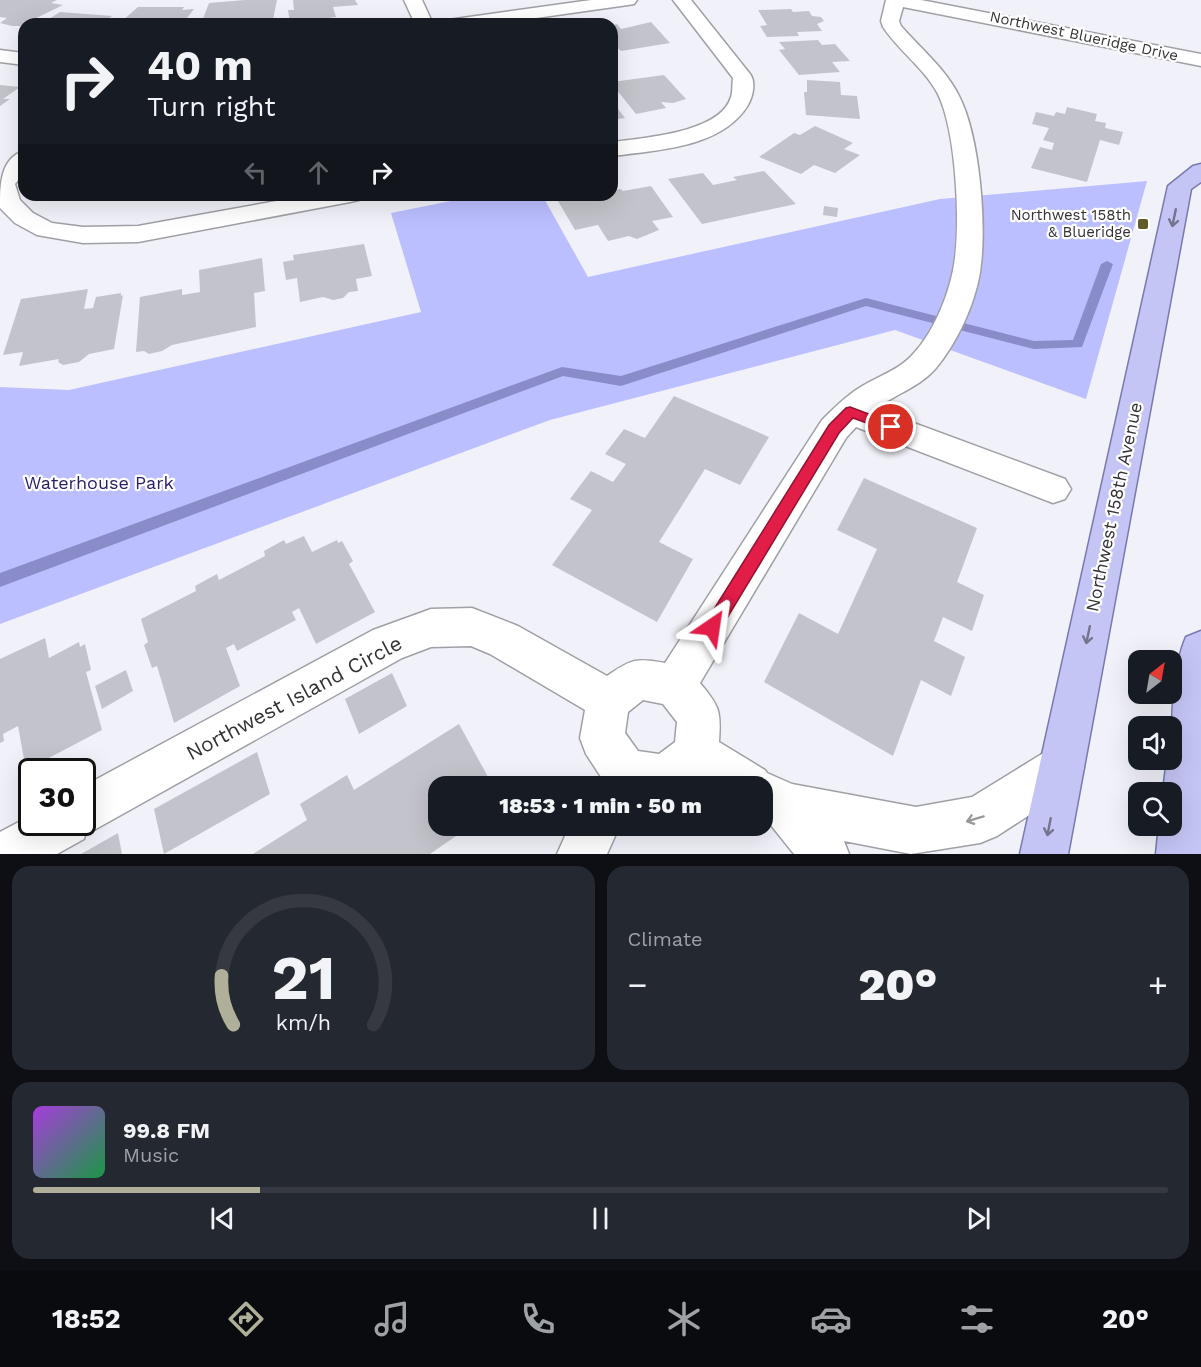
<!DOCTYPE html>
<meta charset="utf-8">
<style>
:root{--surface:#171b24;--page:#242831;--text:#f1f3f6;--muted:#9ea1a6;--line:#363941;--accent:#b0af99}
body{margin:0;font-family:"Work Sans",sans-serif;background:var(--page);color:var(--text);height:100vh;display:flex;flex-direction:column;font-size:22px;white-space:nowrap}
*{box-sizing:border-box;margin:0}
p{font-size:20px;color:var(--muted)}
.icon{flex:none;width:33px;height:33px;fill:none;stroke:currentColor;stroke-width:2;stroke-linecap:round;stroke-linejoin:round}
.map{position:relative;height:854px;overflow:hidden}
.drawer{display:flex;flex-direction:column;gap:12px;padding:12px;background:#0d0f14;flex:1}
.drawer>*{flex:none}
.hud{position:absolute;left:18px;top:18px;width:600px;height:183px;border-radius:18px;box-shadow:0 6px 24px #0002;background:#171b24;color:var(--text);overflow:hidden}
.needle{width:39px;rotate:31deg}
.controls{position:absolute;left:1128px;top:650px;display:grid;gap:12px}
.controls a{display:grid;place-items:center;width:54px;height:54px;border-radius:12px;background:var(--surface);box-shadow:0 6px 24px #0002;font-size:30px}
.speed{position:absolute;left:18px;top:758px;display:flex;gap:12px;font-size:30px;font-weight:700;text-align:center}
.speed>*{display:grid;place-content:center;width:78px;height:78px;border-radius:50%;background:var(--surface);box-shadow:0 6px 24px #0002;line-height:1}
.speed .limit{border:3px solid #111;border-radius:9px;background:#fff;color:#111}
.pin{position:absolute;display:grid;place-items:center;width:51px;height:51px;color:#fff;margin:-26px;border:3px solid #fff;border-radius:50%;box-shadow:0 2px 6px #0007}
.me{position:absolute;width:66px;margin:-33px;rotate:32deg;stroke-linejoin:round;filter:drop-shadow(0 0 4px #0008)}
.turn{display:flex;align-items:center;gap:21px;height:126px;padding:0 30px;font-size:27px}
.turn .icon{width:78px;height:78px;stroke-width:2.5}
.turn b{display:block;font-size:42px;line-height:51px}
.lanes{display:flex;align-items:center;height:57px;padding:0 30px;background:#0003;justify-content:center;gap:30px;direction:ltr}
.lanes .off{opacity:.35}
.big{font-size:45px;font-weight:800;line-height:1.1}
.drawer .widget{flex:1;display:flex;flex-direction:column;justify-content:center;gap:9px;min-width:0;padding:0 21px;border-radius:18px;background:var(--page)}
.drawer .dial{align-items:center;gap:0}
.dial svg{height:156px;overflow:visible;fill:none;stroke:var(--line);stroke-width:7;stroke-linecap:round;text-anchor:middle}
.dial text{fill:var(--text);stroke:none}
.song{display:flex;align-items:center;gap:18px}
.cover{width:72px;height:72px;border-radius:9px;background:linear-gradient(135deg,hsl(280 70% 55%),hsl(140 70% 35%))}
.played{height:6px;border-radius:3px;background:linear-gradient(90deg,var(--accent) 20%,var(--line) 20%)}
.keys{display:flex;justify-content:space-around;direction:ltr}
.heat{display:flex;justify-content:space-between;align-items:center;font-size:33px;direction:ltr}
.drawer .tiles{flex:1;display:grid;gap:12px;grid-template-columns:1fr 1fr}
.widget:last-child{grid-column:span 2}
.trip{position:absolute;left:428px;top:776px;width:345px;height:60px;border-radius:18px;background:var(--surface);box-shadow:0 6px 24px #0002;font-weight:800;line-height:60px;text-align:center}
.menu{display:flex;height:96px;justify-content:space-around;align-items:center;background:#090b0e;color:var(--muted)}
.menu .icon{width:42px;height:42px}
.menu .current{color:var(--accent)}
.menu b{font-size:27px;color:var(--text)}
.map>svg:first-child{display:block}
.green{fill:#bcbfff}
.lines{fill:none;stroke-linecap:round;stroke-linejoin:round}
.stream{fill:#898cc9;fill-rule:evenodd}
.building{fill:#c3c4cb}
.minor-casing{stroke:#9f9fa6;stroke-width:3}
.major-casing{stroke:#7879ae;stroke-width:3}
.minor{fill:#fff;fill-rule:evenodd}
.major{fill:#c4c5f5;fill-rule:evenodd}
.oneway{stroke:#74758c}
.oneway2{stroke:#99999a}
.route{fill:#e11d48;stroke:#92132f;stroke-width:1.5}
.poi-dot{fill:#615b27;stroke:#fff;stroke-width:2}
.labels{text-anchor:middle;stroke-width:4.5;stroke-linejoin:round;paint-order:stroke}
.far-street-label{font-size:15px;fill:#333336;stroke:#fff}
.far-poi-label{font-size:15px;fill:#333336;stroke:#fff;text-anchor:end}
.park-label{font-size:18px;fill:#292069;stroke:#fff}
.street-label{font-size:18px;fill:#333336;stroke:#fff}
.near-street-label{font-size:21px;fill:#333336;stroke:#fff}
</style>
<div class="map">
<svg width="1201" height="854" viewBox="0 0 1201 854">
<rect width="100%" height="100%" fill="#f1f1f9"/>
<!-- green -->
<path class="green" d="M 1147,181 L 1086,399 L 895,330 L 550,420 L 0,624 L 0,387 L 69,390 L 421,312 L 391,213 L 481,195 L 542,195 L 588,277 L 940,199 Z"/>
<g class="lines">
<!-- stream -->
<path class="stream" d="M 1107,261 L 1113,264 L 1082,347 L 1034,349 L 866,306 L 621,386 L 563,376 L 0,587 L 0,573 L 562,367 L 621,376 L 866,298 L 1034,341 L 1073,340 L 1101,264 Z"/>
</g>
<!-- building -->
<path class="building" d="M 0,0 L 57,0 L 51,3 L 63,5 L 20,26 L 12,26 L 0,23 L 7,18 L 0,17 Z
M 245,0 L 277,0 L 272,24 L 237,24 L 238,18 L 222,21 L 221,24 L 201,24 L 209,3 Z
M 293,0 L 355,0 L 358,5 L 333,7 L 336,17 L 290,23 L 288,10 L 294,10 Z
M 138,7 L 184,7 L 182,10 L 194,9 L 187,18 L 195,18 L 191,24 L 121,22 Z
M 791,9 L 793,12 L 809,11 L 812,16 L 821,17 L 824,21 L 817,24 L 822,31 L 797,32 L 799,36 L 767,37 L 760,26 L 767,25 L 758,10 Z
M 60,12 L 112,16 L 101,24 L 41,24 Z
M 651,22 L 670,43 L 621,51 L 612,43 L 612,25 L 617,24 L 621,29 Z
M 818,40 L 822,45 L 835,44 L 850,61 L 832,62 L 840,72 L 799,75 L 779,50 L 785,49 L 779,42 Z
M 664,75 L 686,99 L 673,103 L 661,102 L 666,108 L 636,114 L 612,84 L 612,82 Z
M 807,80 L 840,82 L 841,95 L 857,96 L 860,119 L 806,115 L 804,92 L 807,92 Z
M 0,85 L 20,87 L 3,99 L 10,99 L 0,106 Z
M 612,101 L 625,118 L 612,120 Z
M 1067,107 L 1097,114 L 1095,121 L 1106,123 L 1105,128 L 1123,132 L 1119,145 L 1100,140 L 1087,182 L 1031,168 L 1040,147 L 1052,150 L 1054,143 L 1043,140 L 1049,128 L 1032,124 L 1036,112 L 1054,116 L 1056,112 L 1065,114 Z
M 815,126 L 853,143 L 844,149 L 860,155 L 835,173 L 814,165 L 801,174 L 759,157 L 794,133 L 800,135 Z
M 764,171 L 796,204 L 702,224 L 668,179 L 703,173 L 713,185 L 737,180 L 733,177 Z
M 651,186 L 673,217 L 652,221 L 659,230 L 637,239 L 629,236 L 608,241 L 598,225 L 575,230 L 558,201 L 588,195 L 612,195 L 612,190 L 621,189 L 623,191 Z
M 824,206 L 838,208 L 837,217 L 823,215 Z
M 364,244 L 372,276 L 356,279 L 358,291 L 349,292 L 343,298 L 333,300 L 323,297 L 300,302 L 297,278 L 286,280 L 283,262 L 294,260 L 293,255 Z
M 262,258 L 265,291 L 254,293 L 256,327 L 172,345 L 162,351 L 149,354 L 144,351 L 136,352 L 140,297 L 182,289 L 182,295 L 200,292 L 199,270 Z
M 88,289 L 84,309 L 93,308 L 96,297 L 121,293 L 121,296 L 123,295 L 114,349 L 89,354 L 79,362 L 63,365 L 58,362 L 59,359 L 19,366 L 23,352 L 3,355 L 21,299 Z
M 674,396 L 769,437 L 740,485 L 705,469 L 659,542 L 693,559 L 657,622 L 552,565 L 592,510 L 570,499 L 591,471 L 613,482 L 626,464 L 605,454 L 624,429 L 645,438 Z
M 864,478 L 977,528 L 957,582 L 984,595 L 972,631 L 943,617 L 934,641 L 965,657 L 951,696 L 921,680 L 893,756 L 764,682 L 799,613 L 838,634 L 877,549 L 837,530 Z
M 304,536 L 312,552 L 337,540 L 338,543 L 342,541 L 353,561 L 349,564 L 375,612 L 316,644 L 299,608 L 292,612 L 296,620 L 237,651 L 234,644 L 226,648 L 240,686 L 174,723 L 157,666 L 152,668 L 144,645 L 148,642 L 141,619 L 196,591 L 195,586 L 217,574 L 219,580 L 265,556 L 264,551 L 284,540 L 286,544 Z
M 45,638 L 49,658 L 79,642 L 80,647 L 85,644 L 91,670 L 86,672 L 102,730 L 26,770 L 18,726 L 3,734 L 4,741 L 0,743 L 0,659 Z
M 126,670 L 133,691 L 102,709 L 95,686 Z
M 392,673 L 407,706 L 359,734 L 345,699 Z
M 459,724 L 493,786 L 438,786 L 438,825 L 472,825 L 430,854 L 253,854 L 307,820 L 300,804 L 347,775 L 354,790 Z
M 257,752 L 270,794 L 164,854 L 154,809 Z
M 118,833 L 122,854 L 81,854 Z"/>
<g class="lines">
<!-- minor casing -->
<g class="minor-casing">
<path id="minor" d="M 404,0 L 422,0 L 433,24 L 415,24 Z
M 591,0 L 637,0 L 634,4 L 628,5 L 493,24 L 446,24 L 449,20 L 455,19 Z
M 673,0 L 691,0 L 750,74 C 756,82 753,96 748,105 C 722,148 657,150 612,156 L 612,142 C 642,138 721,133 731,97 C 733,92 732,84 733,78 Z
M 886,0 L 921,0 L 1201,54 L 1201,66 L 903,7 L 899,21 L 901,26 C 920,48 946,69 959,96 C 980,137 987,227 980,272 C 975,304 957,343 936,368 C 920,387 895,394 876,409 L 1065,479 L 1071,489 L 1065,499 L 1053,503 L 856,427 L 846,438 L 700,683 C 720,707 721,711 719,742 L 765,770 L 767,773 L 792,784 L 916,807 L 972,797 L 1045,752 L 1061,745 L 1077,752 L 1084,768 L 1077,784 L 997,836 L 980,843 L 911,854 L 844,841 L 849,854 L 794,854 L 770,824 L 762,819 L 762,786 L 706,786 L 698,781 L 692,786 L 607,786 L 586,754 L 580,738 L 585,710 L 490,654 L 471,646 L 431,647 L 402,658 L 85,835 L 84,839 L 57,854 L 0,854 L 0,832 L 32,815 L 32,822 L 82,822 L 82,787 L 373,630 L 431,609 L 472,608 L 518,626 L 607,676 C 632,659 635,658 665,663 L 822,420 C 833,409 843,399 856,390 C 875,377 899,371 914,353 C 932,334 946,301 952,275 C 962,234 957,133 938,94 C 925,69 899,51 883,27 L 881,21 ZM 643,700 L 663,704 L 677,722 L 675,742 L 659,754 L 638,751 L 625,733 L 628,712 Z
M 0,50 L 24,53 L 24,65 L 0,62 Z
M 24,151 L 24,173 L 15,184 L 20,200 L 33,213 L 52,223 L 83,227 L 138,226 L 310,195 L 362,195 L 359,200 L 350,202 L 138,242 L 83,243 L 37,235 L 15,223 L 0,208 C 0,186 0,158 24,151 Z
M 570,825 L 620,825 L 607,854 L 557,854 Z"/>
</g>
<!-- major casing -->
<g class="major-casing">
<path id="major" d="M 1201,164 L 1201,182 L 1191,189 L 1068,854 L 1020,854 L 1168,186 L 1193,166 Z
M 1201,631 L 1201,854 L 1156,854 L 1159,825 L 1172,825 L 1172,792 L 1163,792 L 1167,759 L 1172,759 C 1172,722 1171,672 1186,637 Z"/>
</g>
<!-- minor -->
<use href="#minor" class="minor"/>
<!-- major -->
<use href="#major" class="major"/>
</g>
<!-- one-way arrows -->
<defs><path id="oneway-shaft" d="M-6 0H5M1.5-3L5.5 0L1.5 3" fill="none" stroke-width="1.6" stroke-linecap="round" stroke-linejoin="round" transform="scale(1.5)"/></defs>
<g class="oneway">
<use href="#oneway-shaft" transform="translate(1174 218) rotate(102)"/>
<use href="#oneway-shaft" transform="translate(1088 635) rotate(102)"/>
<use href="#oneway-shaft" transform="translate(1049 827) rotate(101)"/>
</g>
<use class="oneway2" href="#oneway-shaft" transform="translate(975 819) rotate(163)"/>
<!-- route -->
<path class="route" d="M 850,407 L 896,424 L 898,427 L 891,432 L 853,418 L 839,433 L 718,633 L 712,635 L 706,633 L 703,627 L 706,622 L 829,425 L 846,408 Z"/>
<!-- markers -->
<rect class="poi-dot" x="1137" y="218" width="12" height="12" rx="3"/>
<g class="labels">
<!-- far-street labels -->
<g class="far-street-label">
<text transform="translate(1084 36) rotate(12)" y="5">Northwest Blueridge Drive</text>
</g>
<!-- far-poi labels -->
<g class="far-poi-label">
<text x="1131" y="220">Northwest 158th<tspan x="1131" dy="17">&amp; Blueridge</tspan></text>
</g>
<!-- park labels -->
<g class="park-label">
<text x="99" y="489">Waterhouse Park</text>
</g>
<!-- street labels -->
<g class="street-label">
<text transform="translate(1114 507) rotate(-78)" y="6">Northwest 158th Avenue</text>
</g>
<!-- near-street labels -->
<g class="near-street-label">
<text transform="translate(294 698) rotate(-28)" y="7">Northwest Island Circle</text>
</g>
</g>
</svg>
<div class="controls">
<a><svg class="needle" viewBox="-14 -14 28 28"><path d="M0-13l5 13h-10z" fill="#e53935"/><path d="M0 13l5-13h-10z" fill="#9ea1a6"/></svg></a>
<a><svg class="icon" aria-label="sound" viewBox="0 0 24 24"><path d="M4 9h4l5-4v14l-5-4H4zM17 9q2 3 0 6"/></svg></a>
<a><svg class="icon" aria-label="search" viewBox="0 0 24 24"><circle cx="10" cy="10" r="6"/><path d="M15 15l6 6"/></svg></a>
</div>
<div class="speed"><div class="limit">30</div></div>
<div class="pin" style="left:891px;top:427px;background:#d93025"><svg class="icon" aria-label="arrive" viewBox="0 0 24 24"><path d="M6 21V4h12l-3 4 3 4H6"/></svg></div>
<svg class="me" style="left:712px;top:627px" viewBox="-20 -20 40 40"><path d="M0-17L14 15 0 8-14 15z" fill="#e11d48" stroke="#fff" stroke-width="4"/></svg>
<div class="trip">18:53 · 1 min · 50 m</div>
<div class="hud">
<div class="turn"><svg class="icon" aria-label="right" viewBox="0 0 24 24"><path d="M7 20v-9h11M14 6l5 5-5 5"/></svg><div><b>40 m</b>Turn right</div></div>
<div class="lanes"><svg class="icon off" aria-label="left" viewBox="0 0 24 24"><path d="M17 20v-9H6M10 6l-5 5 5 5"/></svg><svg class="icon off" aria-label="ahead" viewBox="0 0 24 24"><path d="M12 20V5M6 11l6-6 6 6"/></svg><svg class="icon" aria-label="right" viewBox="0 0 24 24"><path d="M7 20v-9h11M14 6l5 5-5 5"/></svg></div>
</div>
</div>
<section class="drawer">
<div class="tiles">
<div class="widget dial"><svg viewBox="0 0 100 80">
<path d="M14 69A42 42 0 1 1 86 69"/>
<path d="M14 69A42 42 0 0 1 8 44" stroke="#b0af99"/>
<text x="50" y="56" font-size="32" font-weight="700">21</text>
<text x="50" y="72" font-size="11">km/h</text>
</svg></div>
<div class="widget"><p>Climate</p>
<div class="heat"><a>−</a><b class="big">20°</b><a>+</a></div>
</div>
<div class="widget">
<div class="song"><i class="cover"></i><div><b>99.8 FM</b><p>Music</p></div></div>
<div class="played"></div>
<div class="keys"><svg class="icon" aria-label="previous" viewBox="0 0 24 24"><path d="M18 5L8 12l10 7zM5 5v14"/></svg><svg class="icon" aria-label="pause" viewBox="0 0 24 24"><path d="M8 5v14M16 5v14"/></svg><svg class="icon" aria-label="next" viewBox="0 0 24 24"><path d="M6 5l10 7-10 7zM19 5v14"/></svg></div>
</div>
</div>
</section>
<nav class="menu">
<b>18:52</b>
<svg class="icon current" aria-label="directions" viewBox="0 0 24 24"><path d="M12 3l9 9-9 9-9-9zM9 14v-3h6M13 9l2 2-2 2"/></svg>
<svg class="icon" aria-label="music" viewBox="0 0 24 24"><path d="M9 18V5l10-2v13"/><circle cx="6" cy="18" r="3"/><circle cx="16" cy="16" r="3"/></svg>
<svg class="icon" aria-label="phone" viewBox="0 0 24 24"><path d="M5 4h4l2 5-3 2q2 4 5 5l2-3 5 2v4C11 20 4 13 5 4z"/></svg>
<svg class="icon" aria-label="climate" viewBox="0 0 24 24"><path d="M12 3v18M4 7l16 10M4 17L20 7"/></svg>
<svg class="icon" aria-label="car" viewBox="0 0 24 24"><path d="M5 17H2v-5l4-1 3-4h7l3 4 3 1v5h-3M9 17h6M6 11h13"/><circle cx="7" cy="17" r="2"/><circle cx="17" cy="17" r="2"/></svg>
<svg class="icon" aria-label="filters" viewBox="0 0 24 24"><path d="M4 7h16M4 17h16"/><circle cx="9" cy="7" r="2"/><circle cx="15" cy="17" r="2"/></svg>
<b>20°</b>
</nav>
